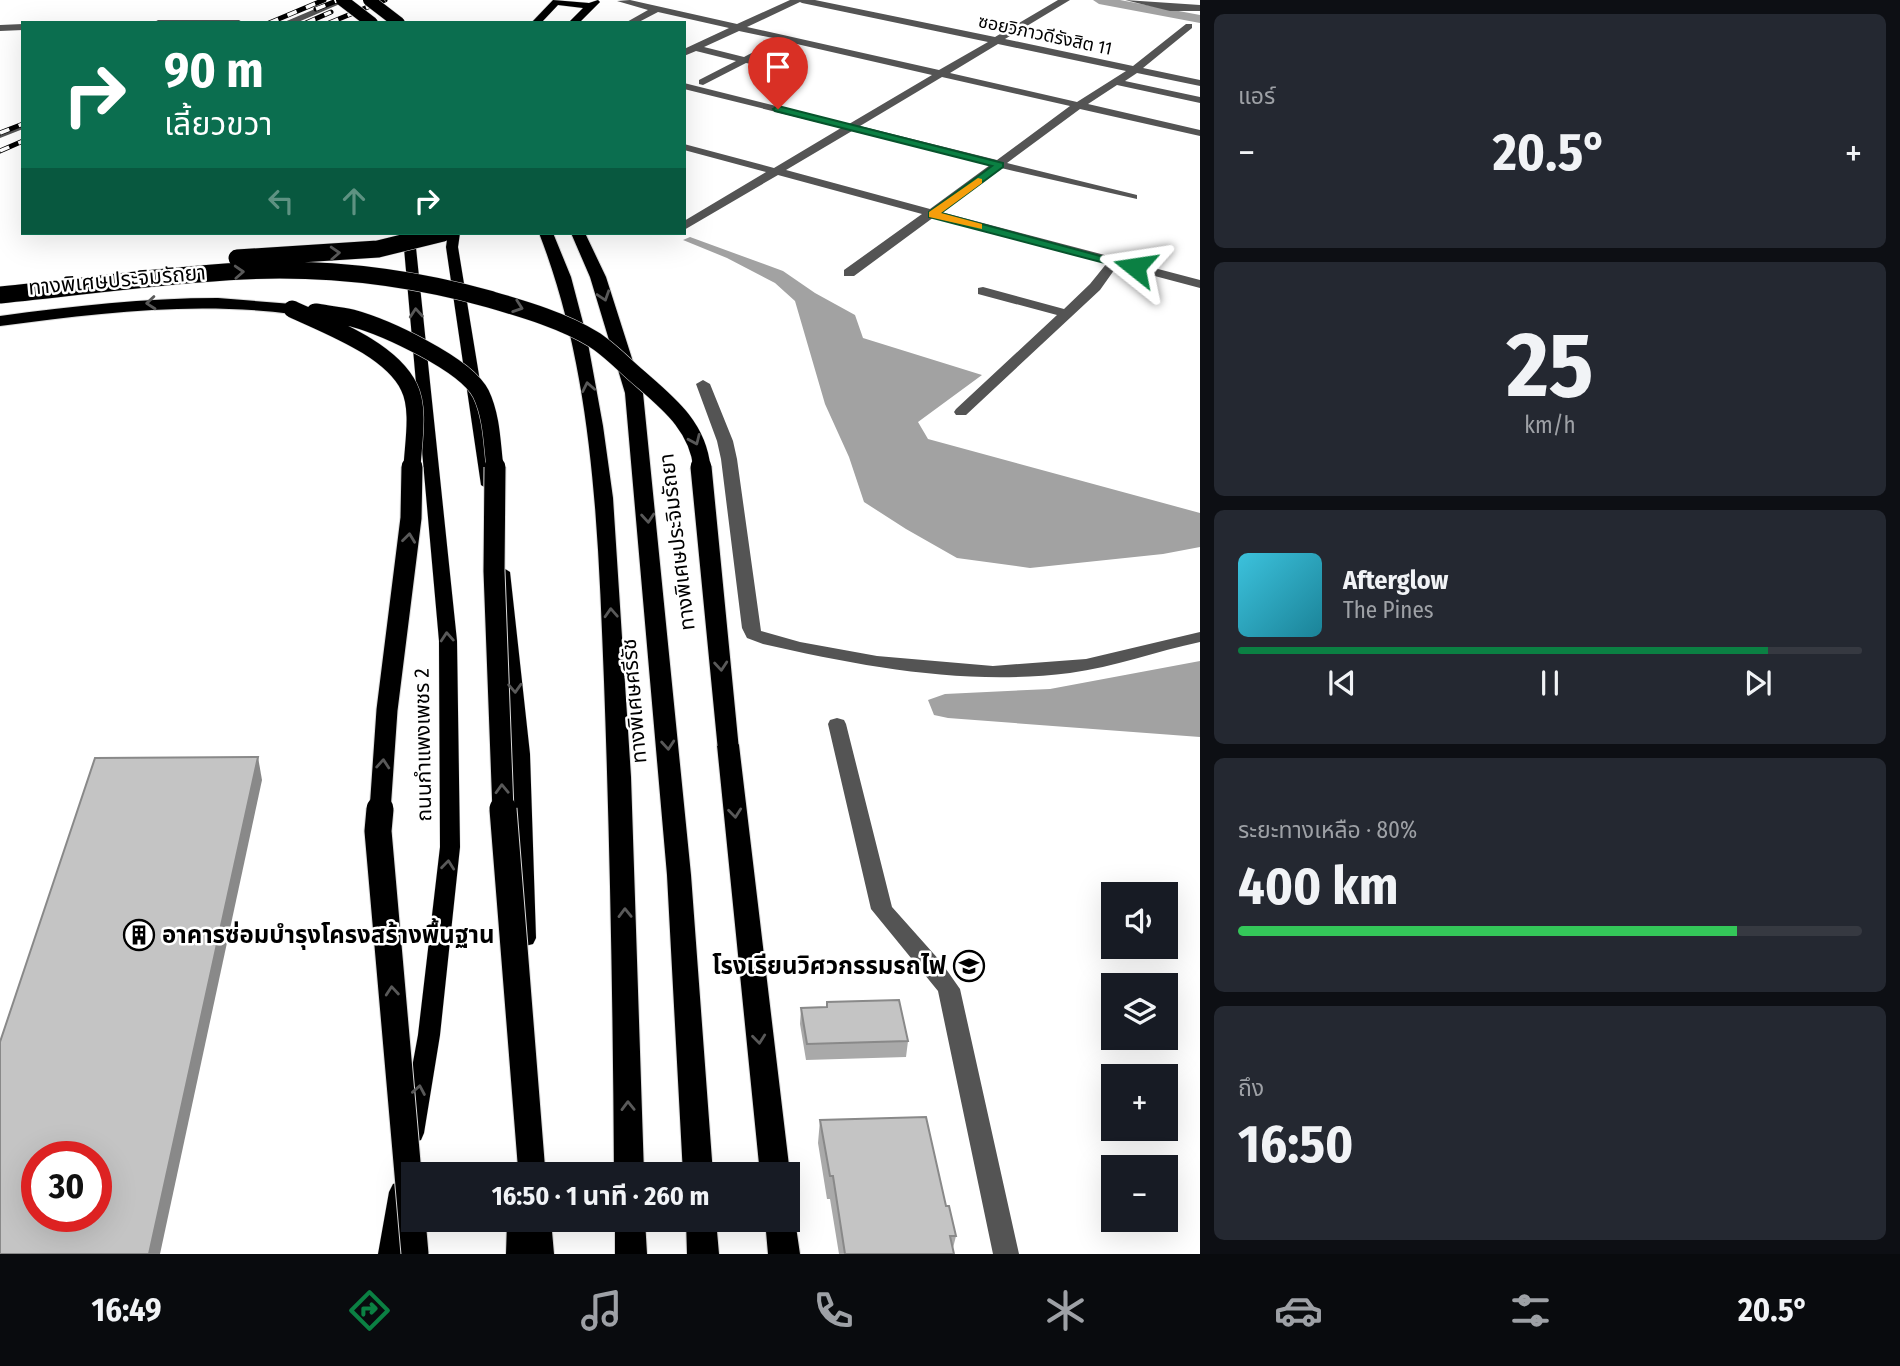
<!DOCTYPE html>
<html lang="th">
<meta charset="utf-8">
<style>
:root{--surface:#171b24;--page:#242831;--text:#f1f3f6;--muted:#9ea1a6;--line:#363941;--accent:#0b8043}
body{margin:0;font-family:"Fira Sans Condensed","Noto Sans Thai",sans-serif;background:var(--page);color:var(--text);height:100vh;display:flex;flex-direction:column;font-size:26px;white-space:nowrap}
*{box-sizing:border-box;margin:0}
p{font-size:23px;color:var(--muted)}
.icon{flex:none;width:38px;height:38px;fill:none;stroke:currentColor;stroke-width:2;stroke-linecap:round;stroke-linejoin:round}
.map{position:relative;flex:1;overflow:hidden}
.side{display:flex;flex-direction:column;gap:14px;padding:14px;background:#0d0f14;width:700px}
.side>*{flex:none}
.banner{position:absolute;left:21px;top:21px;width:665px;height:214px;border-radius:0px;box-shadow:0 7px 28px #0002;background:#0b6e4f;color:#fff;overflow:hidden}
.controls{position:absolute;left:1101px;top:882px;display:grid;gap:14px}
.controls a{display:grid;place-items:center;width:77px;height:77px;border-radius:0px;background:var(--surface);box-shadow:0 7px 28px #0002;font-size:35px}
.speed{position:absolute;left:21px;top:1141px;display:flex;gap:14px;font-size:35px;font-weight:700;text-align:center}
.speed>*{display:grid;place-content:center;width:91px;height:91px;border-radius:50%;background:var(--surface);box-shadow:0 7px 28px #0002;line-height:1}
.speed .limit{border:10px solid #d22;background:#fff;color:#111}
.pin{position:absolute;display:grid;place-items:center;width:60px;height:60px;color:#fff;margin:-72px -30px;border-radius:50% 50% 50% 0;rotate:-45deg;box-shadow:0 0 7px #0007}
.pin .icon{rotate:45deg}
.me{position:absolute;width:77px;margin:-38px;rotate:285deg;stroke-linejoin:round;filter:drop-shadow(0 0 5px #0008)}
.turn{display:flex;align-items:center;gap:24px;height:147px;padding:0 28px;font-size:32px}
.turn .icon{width:91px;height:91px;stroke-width:2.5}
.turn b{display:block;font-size:49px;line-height:60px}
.lanes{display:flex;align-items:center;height:66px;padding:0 28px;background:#0003;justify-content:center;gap:35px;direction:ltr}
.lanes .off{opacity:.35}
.big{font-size:52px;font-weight:700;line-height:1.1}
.side .tile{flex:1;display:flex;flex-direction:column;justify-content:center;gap:10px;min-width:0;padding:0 24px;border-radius:10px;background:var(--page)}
.side .dial{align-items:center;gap:0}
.dial b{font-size:91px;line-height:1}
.song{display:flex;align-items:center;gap:21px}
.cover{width:84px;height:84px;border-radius:10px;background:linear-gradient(135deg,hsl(190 70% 55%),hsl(190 70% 35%))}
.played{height:7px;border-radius:4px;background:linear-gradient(90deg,var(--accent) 85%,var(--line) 85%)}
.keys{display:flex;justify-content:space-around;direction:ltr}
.heat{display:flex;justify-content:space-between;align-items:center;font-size:38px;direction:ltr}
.charge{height:10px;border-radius:5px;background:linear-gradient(90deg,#34c759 80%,var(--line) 0)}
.trip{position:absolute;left:401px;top:1162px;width:399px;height:70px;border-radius:0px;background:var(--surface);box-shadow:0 7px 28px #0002;font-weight:700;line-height:70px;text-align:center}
.menu{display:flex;height:112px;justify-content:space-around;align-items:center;background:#090b0e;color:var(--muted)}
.menu .icon{width:49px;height:49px}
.menu .on{color:var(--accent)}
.menu b{font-size:32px;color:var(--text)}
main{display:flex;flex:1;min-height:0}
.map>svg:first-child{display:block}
.water{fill:#a2a2a2}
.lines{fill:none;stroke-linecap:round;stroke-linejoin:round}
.canal{fill:#a2a2a2;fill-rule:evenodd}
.major-casing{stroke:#dbdbdb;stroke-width:1}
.highway-casing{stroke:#dbdbdb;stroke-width:2}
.minor{fill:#545454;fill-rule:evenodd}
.major{fill:#000;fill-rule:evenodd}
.highway{fill:#000;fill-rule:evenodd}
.rail-casing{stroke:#000;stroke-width:5}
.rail{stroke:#fff;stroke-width:3.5;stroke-dasharray:10;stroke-linecap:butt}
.highway-bridge-far3-casing{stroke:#dbdbdb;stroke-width:13;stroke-linecap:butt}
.highway-bridge-far2-casing{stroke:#dbdbdb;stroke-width:18;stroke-linecap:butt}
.highway-bridge-far1-casing{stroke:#dbdbdb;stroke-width:23;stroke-linecap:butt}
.highway-bridge-casing{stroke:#dbdbdb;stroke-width:29;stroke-linecap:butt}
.highway-bridge-far3{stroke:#000;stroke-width:12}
.highway-bridge-far2{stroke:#000;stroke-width:17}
.highway-bridge-far1{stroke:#000;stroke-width:21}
.highway-bridge{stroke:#000;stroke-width:27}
.wall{fill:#a9a9a9}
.shaded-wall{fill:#898989}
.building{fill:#c4c4c4;stroke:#898989;stroke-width:2;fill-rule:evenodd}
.oneway{stroke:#595959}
.route{fill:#0b8043;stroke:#07532c;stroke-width:2}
.slow{fill:#f59e0b}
.labels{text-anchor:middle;stroke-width:5;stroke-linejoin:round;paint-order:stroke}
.far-street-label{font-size:18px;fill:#000;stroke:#fff}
.street-label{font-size:21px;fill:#000;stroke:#fff}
.near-poi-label{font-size:24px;font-weight:bold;fill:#000;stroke:#fff;text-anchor:start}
</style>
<main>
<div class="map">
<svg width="1200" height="1254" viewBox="0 0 1200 1254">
<rect width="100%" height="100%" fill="#fff"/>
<!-- water -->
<path class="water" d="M 690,237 L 783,271 L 815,293 L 855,315 L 863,338 L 982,375 L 918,422 L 928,439 L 1200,513 L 1200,547 L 1163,554 L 1030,568 L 957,558 L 906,529 L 864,502 L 849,457 L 825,404 L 795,301 L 775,283 L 727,258 L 683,240 Z
M 1200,661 L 1200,737 L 948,718 L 934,715 L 928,700 L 945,694 L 1050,689 Z"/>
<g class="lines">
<!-- canal -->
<path class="canal" d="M 1093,0 L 1120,0 L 1200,15 L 1200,23 L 1099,4 Z"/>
<!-- major casing -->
<g class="major-casing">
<path id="major" d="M 553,0 L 589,3 L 598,0 L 600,2 L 579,23 L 568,23 L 583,8 L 558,5 L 541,23 L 531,23 Z
M 407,233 L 419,233 L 416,248 L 457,641 L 460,847 L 440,1035 L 424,1133 L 421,1140 L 412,1143 L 403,1140 L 400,1133 L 418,1035 L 440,847 L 439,641 L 404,248 Z
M 448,233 L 460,233 L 458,247 L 497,485 L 489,490 L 481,485 L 446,247 Z
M 502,567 L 510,572 L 530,754 L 536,938 L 533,944 L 525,946 L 517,944 L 514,938 C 514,815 509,694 494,572 Z
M 402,1181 L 411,1184 L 413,1189 L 404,1254 L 378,1254 L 389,1192 L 393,1184 Z
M 507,1220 L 533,1220 L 532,1254 L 506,1254 Z"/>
</g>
<!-- highway casing -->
<g class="highway-casing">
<path id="highway" d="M 539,233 L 553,233 L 571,277 L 587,338 L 603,426 L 613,498 L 631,777 L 644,1174 L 614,1174 C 613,1010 610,845 604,681 C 598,531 594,374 539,233 Z
M 571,233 L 585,233 L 606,277 L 643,393 L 691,875 L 713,1174 L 683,1174 L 667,875 L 625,393 L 590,277 Z
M 218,298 L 292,304 L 300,309 L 292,314 C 193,301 98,313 0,326 L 0,316 C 73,306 145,298 218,298 Z
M 728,737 L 736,740 L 739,745 L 790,1174 L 788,1179 L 788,1174 L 760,1174 L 717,745 L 720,740 Z
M 788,1209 L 795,1220 L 800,1254 L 768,1254 L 765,1220 L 788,1220 Z
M 521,1220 L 551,1220 L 554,1254 L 522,1254 Z
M 615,1220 L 645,1220 L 647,1254 L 615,1254 Z
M 686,1220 L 716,1220 L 719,1254 L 687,1254 Z"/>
</g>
<!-- minor -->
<path class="minor" d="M 336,0 L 349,0 L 296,23 L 282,23 Z
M 630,0 L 737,24 L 790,0 L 815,0 L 995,37 L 1058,0 L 1070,0 L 1005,39 L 1133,66 L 1186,24 L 1192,24 L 1192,28 L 1143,68 L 1200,80 L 1200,86 L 1137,73 L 1125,81 L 1200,97 L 1200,103 L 1117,85 L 1088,104 L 1200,130 L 1200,136 L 1080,109 L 1007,163 L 1137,195 L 1137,199 L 1001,168 L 941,212 L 1200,280 L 1200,288 L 1117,266 L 1100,290 L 966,415 L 956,415 L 954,412 L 956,409 L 1057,315 L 978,294 L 978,288 L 983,287 L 1064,309 L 1090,284 L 1107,263 L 934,217 L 854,276 L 844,276 L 844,270 L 922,214 L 778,175 L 684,230 L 684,221 L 766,172 L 684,150 L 684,144 L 774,168 L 841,128 L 684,89 L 684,83 L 849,124 L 932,75 L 788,42 L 754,59 L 777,65 L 777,69 L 746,63 L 703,85 L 699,84 L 699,80 L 736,61 L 696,51 L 684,56 L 684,49 L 729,28 L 658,12 L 637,23 L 625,23 L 648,10 L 617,1 ZM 800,2 L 802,3 L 988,42 L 939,70 L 747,27 ZM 739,31 L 778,39 L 744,57 L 704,47 ZM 998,44 L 1126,71 L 1077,102 L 950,73 ZM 942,77 L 1070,106 L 997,160 L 860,126 ZM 852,131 L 990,165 L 930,209 L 786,170 Z
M 1125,0 L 1200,5 L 1200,11 L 1170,11 Z
M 158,20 L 239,20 L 244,23 L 153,23 Z
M 23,24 L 23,30 L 0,31 L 0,25 Z
M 23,122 L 23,129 L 0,138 L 0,131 Z
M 703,380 L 710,384 L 733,441 L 737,459 L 761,631 L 800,642 L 877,656 L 993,666 L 1086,659 L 1200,632 L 1200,642 C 1157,651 1114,667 1070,673 C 967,686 864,667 763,644 L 747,638 L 742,628 L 721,459 L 717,441 L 696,384 Z
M 837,718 L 844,720 L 846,724 L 892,907 L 941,962 L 960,989 L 1019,1254 L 993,1254 L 938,991 L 871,909 L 828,724 L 830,720 Z"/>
<!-- major -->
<use href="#major" class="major"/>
<!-- highway -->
<use href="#highway" class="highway"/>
<!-- rail casing -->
<g class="rail-casing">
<path id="rail" d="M 316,9 L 339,0
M 269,23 L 324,0
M 306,23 L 331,12
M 329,23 L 385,0
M 0,133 L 23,124
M 0,151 L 23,141"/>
</g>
<!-- rail -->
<use href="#rail" class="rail"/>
<!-- highway-bridge-far3 casing -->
<g class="highway-bridge-far3-casing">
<path id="highway-bridge-far3" d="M 342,0 L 372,23
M 369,0 L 399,23"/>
</g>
<!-- highway-bridge-far2 casing -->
<g class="highway-bridge-far2-casing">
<path id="highway-bridge-far2" d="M 237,258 L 378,249 L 443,233
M 0,295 C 81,287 162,275 243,271 C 325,267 409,277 489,299 C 523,309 562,320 593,339 C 608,348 623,364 637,376 C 668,403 698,426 702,468
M 292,309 C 328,326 391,349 409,387 C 420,409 413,444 412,468
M 315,312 C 327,314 341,315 352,318 C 385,327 466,364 481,394 C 492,417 492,444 495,468"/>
</g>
<!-- highway-bridge-far1 casing -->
<g class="highway-bridge-far1-casing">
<path id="highway-bridge-far1" d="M 495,467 L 494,571 L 503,811
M 701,467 L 728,745
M 380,811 L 387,710 L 411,518 L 412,467"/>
</g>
<!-- highway-bridge casing -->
<g class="highway-bridge-casing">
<path id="highway-bridge" d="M 380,809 L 378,831 L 415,1254
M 503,809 L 532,1174"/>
</g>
<!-- highway-bridge-far3 -->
<use href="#highway-bridge-far3" class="highway-bridge-far3"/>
<!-- highway-bridge-far2 -->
<use href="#highway-bridge-far2" class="highway-bridge-far2"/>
<!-- highway-bridge-far1 -->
<use href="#highway-bridge-far1" class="highway-bridge-far1"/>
<!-- highway-bridge -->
<use href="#highway-bridge" class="highway-bridge"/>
</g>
<!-- wall -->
<path class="wall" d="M 827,1002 L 908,1041 L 906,1057 L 806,1060 L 800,1024 L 801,1008 L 826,1007 Z
M 820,1120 L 946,1206 L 956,1236 L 953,1248 L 954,1254 L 839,1254 L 830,1199 L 827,1199 L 818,1143 Z"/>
<!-- shaded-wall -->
<path class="shaded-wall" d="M 258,757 L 262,780 L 160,1254 L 149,1254 Z"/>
<!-- building -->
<path class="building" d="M 258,757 L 149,1254 L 0,1254 L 0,1042 L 95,758 ZM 37,1157 L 96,1157 L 96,1216 L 37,1216 Z
M 899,1000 L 908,1041 L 807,1044 L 801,1008 L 827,1007 L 827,1002 Z
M 926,1117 L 946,1206 L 949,1206 L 956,1236 L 950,1236 L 954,1254 L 845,1254 L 833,1176 L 830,1176 L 820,1120 Z"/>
<!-- one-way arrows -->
<defs><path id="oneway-chevron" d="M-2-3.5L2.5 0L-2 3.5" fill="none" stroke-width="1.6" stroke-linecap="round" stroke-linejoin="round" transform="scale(1.75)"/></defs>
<g class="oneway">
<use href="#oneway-chevron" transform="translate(335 253) rotate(-3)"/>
<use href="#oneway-chevron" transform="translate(239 272) rotate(-3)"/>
<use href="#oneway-chevron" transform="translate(604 296) rotate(72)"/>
<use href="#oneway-chevron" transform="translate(151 303) rotate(175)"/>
<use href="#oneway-chevron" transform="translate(518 307) rotate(19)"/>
<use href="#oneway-chevron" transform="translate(416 313) rotate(-95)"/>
<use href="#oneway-chevron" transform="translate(588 387) rotate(-101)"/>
<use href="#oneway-chevron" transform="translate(695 440) rotate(66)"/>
<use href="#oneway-chevron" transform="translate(648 518) rotate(85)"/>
<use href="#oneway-chevron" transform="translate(409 538) rotate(-83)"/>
<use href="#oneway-chevron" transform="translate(611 613) rotate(-93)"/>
<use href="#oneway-chevron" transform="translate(447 637) rotate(-94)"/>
<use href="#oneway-chevron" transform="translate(721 666) rotate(85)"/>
<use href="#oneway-chevron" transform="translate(515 688) rotate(87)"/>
<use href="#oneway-chevron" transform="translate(668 745) rotate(85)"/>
<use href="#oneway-chevron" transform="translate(383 764) rotate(-86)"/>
<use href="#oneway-chevron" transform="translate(502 789) rotate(-92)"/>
<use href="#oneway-chevron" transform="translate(735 813) rotate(84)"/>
<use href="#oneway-chevron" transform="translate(448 865) rotate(-84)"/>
<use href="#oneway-chevron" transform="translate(625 913) rotate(-91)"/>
<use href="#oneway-chevron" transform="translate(392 991) rotate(-95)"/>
<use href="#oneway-chevron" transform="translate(759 1039) rotate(84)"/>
<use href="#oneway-chevron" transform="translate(419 1090) rotate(-80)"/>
<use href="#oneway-chevron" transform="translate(628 1106) rotate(-91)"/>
</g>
<!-- route -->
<path class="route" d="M 778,106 L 1003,163 L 1003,167 L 941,213 L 1141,267 L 1135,271 L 929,217 L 929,212 L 992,166 L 775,111 L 773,109 Z"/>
<!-- slow -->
<path class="slow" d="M 978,178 L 982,179 L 982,183 L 941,213 L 982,224 L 982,229 L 929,217 L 929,212 Z"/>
<!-- icons -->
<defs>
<g id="building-ring" transform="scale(1.575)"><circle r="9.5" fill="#fff" stroke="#000" stroke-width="1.5"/><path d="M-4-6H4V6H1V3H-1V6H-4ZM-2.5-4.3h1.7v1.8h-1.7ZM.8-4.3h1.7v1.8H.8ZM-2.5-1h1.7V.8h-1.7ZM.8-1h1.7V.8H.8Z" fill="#000"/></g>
<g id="university-ring" transform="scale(1.575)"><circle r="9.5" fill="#fff" stroke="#000" stroke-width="1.5"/><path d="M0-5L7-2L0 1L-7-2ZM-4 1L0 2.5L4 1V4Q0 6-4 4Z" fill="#000"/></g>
</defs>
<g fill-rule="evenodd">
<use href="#building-ring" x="139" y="935"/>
<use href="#university-ring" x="969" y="966"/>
</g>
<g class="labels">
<!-- far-street labels -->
<g class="far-street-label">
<text transform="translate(1045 35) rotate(12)" y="6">ซอยวิภาวดีรังสิต 11</text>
</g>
<!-- street labels -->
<g class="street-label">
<text transform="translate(117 280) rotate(-5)" y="7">ทางพิเศษประจิมรัถยา</text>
<text transform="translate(677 542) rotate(-97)" y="7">ทางพิเศษประจิมรัถยา</text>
<text transform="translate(634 701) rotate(-95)" y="7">ทางพิเศษศรีรัช</text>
<text transform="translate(423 745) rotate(-91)" y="7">ถนนกำแพงเพชร 2</text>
</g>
<!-- near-poi labels -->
<g class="near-poi-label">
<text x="162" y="943">อาคารซ่อมบำรุงโครงสร้างพื้นฐาน</text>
<text x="946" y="974" text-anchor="end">โรงเรียนวิศวกรรมรถไฟ</text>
</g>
</g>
</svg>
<div class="controls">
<a><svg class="icon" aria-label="sound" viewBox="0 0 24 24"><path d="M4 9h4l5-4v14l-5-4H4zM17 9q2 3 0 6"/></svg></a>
<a><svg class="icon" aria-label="layers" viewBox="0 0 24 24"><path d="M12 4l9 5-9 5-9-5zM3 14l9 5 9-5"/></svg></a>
<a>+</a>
<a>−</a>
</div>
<div class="speed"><div class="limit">30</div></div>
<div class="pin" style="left:778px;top:109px;background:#d93025"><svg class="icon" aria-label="arrive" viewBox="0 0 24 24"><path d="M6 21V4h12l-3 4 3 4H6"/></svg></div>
<svg class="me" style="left:1135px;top:267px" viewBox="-20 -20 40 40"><path d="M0-17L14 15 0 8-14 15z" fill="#0b8043" stroke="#fff" stroke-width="4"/></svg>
<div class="trip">16:50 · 1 นาที · 260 m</div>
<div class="banner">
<div class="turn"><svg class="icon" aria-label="right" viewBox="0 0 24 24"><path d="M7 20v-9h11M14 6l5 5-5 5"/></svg><div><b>90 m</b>เลี้ยวขวา</div></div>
<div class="lanes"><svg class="icon off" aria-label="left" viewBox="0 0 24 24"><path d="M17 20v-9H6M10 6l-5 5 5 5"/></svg><svg class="icon off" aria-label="ahead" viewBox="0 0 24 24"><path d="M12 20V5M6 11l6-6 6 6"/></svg><svg class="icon" aria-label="right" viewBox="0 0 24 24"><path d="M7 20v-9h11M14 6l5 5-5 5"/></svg></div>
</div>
</div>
<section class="side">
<div class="tile"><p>แอร์</p>
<div class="heat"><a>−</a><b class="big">20.5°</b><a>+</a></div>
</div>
<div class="tile dial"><b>25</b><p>km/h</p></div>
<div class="tile">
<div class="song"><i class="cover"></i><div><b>Afterglow</b><p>The Pines</p></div></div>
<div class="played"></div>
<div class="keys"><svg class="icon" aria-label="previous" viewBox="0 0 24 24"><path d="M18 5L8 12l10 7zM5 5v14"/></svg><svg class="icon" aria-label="pause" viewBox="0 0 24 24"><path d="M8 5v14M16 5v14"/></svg><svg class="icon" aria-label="next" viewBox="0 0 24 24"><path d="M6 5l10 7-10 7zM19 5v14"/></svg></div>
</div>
<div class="tile"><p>ระยะทางเหลือ · 80%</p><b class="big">400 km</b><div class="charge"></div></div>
<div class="tile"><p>ถึง</p><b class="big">16:50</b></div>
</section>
</main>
<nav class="menu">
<b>16:49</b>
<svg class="icon on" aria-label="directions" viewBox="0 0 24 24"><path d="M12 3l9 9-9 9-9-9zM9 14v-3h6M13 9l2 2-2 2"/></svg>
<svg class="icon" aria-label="music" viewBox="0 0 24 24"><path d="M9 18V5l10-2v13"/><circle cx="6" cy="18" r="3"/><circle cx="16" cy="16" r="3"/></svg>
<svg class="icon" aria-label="phone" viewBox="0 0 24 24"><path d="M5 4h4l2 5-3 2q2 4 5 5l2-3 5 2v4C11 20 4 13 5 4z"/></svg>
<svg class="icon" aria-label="climate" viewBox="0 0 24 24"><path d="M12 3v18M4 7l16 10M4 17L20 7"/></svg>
<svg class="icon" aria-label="car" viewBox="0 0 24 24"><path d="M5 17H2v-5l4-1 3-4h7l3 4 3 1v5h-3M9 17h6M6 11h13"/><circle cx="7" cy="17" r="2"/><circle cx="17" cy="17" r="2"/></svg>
<svg class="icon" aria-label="filters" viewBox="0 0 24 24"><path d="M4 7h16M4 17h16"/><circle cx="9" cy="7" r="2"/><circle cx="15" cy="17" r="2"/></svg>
<b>20.5°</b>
</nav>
